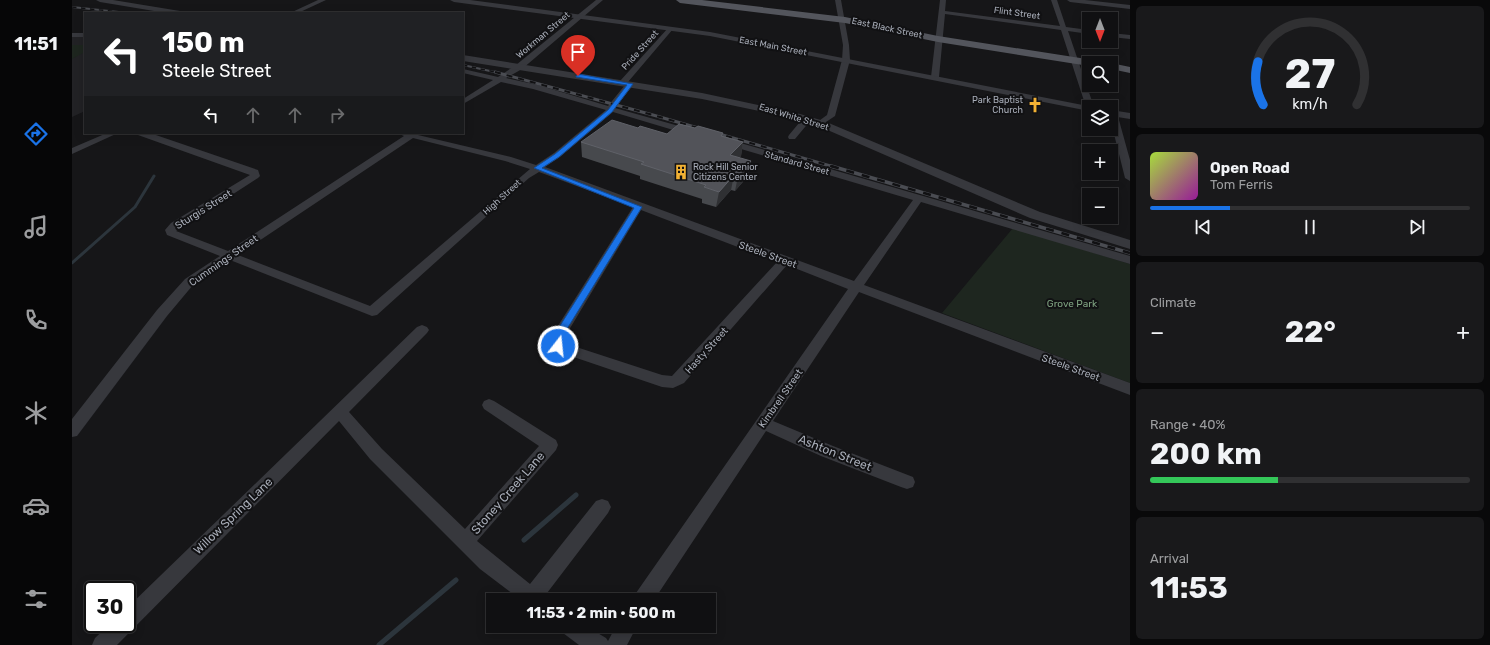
<!DOCTYPE html>
<meta charset="utf-8">
<style>
:root{--surface:#101012;--page:#19191b;--text:#f1f3f6;--muted:#9c9d9f;--line:#303032;--accent:#1a73e8}
body{margin:0;font-family:Rubik,sans-serif;background:var(--page);color:var(--text);height:100vh;display:flex;flex-direction:column;font-size:15px;white-space:nowrap}
*{box-sizing:border-box;margin:0}
p{font-size:13px;color:var(--muted)}
.icon{flex:none;width:22px;height:22px;fill:none;stroke:currentColor;stroke-width:2;stroke-linecap:round;stroke-linejoin:round}
.map{position:relative;flex:1;overflow:hidden}
.details{display:flex;flex-direction:column;gap:6px;padding:6px;background:#09090a;width:360px}
.details>*{flex:none}
.guide{position:absolute;left:12px;top:12px;width:380px;height:122px;border-radius:0px;box-shadow:0 2px 10px #0003,0 0 0 1px var(--line);background:#202124;color:#fff;overflow:hidden}
.needle{width:26px;rotate:180deg}
.fabs{position:absolute;left:1010px;top:12px;display:grid;gap:8px}
.fabs a{display:grid;place-items:center;width:36px;height:36px;border-radius:0px;background:var(--surface);box-shadow:0 2px 10px #0003,0 0 0 1px var(--line);font-size:20px}
.speed{position:absolute;left:12px;top:581px;display:flex;gap:8px;font-size:20px;font-weight:700;text-align:center}
.speed>*{display:grid;place-content:center;width:52px;height:52px;border-radius:50%;background:var(--surface);box-shadow:0 2px 10px #0003,0 0 0 1px var(--line);line-height:1}
.speed .limit{border:2px solid #111;border-radius:6px;background:#fff;color:#111}
.pin{position:absolute;display:grid;place-items:center;width:34px;height:34px;color:#fff;margin:-41px -17px;border-radius:50% 50% 50% 0;rotate:-45deg;box-shadow:0 0 4px #0007}
.pin .icon{rotate:45deg}
.me{position:absolute;width:44px;margin:-22px;rotate:16deg;stroke-linejoin:round;filter:drop-shadow(0 0 3px #0008)}
.turn{display:flex;align-items:center;gap:14px;height:84px;padding:0 12px;font-size:18px}
.turn .icon{width:52px;height:52px;stroke-width:2.5}
.turn b{display:block;font-size:28px;line-height:34px}
.lanes{display:flex;align-items:center;height:38px;padding:0 12px;background:#0003;justify-content:center;gap:20px;direction:ltr}
.lanes .off{opacity:.35}
.big{font-size:30px;font-weight:700;line-height:1.1}
.details .card{flex:1;display:flex;flex-direction:column;justify-content:center;gap:6px;min-width:0;padding:0 14px;border-radius:6px;background:var(--page)}
.details .dial{align-items:center;gap:0}
.dial svg{height:104px;overflow:visible;fill:none;stroke:var(--line);stroke-width:7;stroke-linecap:round;text-anchor:middle}
.dial text{fill:var(--text);stroke:none}
.song{display:flex;align-items:center;gap:12px}
.cover{width:48px;height:48px;border-radius:6px;background:linear-gradient(135deg,hsl(80 70% 55%),hsl(300 70% 35%))}
.played{height:4px;border-radius:2px;background:linear-gradient(90deg,var(--accent) 25%,var(--line) 25%)}
.keys{display:flex;justify-content:space-around;direction:ltr}
.heat{display:flex;justify-content:space-between;align-items:center;font-size:22px;direction:ltr}
.charge{height:6px;border-radius:3px;background:linear-gradient(90deg,#34c759 40%,var(--line) 0)}
.trip{position:absolute;left:414px;top:593px;width:230px;height:40px;border-radius:0px;background:var(--surface);box-shadow:0 2px 10px #0003,0 0 0 1px var(--line);font-weight:700;line-height:40px;text-align:center}
main{display:flex;flex:1;min-height:0}
.tab-bar{display:flex;flex-direction:column;width:72px;justify-content:space-around;align-items:center;background:#060607;color:var(--muted)}
.tab-bar .icon{width:28px;height:28px}
.tab-bar .current{color:var(--accent)}
.tab-bar b{font-size:18px;color:var(--text)}
.map>svg:first-child{display:block}
.built{fill:#222225}
.green{fill:#1e261f}
.lines{fill:none;stroke-linecap:round;stroke-linejoin:round}
.stream-far1{stroke:#2c353c;stroke-width:3}
.stream{stroke:#2c353c;stroke-width:5}
.minor{fill:#37383d;fill-rule:evenodd}
.tertiary{fill:#37383d;fill-rule:evenodd}
.primary{fill:#53555c;fill-rule:evenodd}
.rail-far2-casing{stroke:#4a4c52;stroke-width:2}
.rail-far1-casing{stroke:#4a4c52;stroke-width:3}
.rail-casing{stroke:#4a4c52;stroke-width:3.5}
.rail-far2{stroke:#111113;stroke-width:1.5;stroke-dasharray:4.5;stroke-linecap:butt}
.rail-far1{stroke:#111113;stroke-width:2;stroke-dasharray:6;stroke-linecap:butt}
.rail{stroke:#111113;stroke-width:2.5;stroke-dasharray:8;stroke-linecap:butt}
.wall{fill:#47494d}
.shaded-wall{fill:#2f3033}
.building{fill:#525359;stroke:#5f6168}
.route{fill:#1a73e8;stroke:#114b97}
.labels{text-anchor:middle;stroke-width:4;stroke-linejoin:round;paint-order:stroke}
.far-street-label{font-size:9px;fill:#a8adb8;stroke:#111113}
.far-poi-label{font-size:9px;fill:#a8adb8;stroke:#111113;text-anchor:end}
.street-label{font-size:10px;fill:#a8adb8;stroke:#111113}
.park-label{font-size:10px;fill:#7fa381;stroke:#111113}
.near-street-label{font-size:12px;fill:#a8adb8;stroke:#111113}
</style>
<main>
<nav class="tab-bar">
<b>11:51</b>
<svg class="icon current" aria-label="directions" viewBox="0 0 24 24"><path d="M12 3l9 9-9 9-9-9zM9 14v-3h6M13 9l2 2-2 2"/></svg>
<svg class="icon" aria-label="music" viewBox="0 0 24 24"><path d="M9 18V5l10-2v13"/><circle cx="6" cy="18" r="3"/><circle cx="16" cy="16" r="3"/></svg>
<svg class="icon" aria-label="phone" viewBox="0 0 24 24"><path d="M5 4h4l2 5-3 2q2 4 5 5l2-3 5 2v4C11 20 4 13 5 4z"/></svg>
<svg class="icon" aria-label="climate" viewBox="0 0 24 24"><path d="M12 3v18M4 7l16 10M4 17L20 7"/></svg>
<svg class="icon" aria-label="car" viewBox="0 0 24 24"><path d="M5 17H2v-5l4-1 3-4h7l3 4 3 1v5h-3M9 17h6M6 11h13"/><circle cx="7" cy="17" r="2"/><circle cx="17" cy="17" r="2"/></svg>
<svg class="icon" aria-label="filters" viewBox="0 0 24 24"><path d="M4 7h16M4 17h16"/><circle cx="9" cy="7" r="2"/><circle cx="15" cy="17" r="2"/></svg>
</nav>
<div class="map">
<svg width="1058" height="645" viewBox="0 0 1058 645">
<rect width="100%" height="100%" fill="#161618"/>
<!-- built -->
<path class="built" d="M 13,35 L 13,111 L 0,117 L 0,36 Z"/>
<!-- green -->
<path class="green" d="M 0,45 L 13,45 L 13,52 L 0,59 Z
M 941,228 L 1058,264 L 1058,383 L 870,313 Z"/>
<g class="lines">
<!-- stream-far1 -->
<path class="stream-far1" d="M 0,263 L 63,207 L 82,176"/>
<!-- stream -->
<path class="stream" d="M 452,540 L 504,495
M 307,645 L 384,580"/>
<!-- minor -->
<path class="minor" d="M 246,0 L 254,0 L 226,13 L 218,13 Z
M 524,0 L 531,0 L 450,69 L 434,78 L 466,85 L 536,106 L 553,85 L 548,85 L 548,81 L 597,27 L 601,27 L 601,29 L 556,82 L 561,82 L 562,84 L 543,108 L 621,130 L 622,132 L 618,135 L 541,112 L 488,157 L 473,167 L 782,281 L 841,200 L 652,144 L 651,142 L 652,140 L 658,140 L 1058,256 L 1058,264 L 849,202 L 792,285 L 1058,383 L 1058,395 L 787,292 L 701,421 L 761,446 L 841,477 L 843,482 L 841,487 L 835,489 L 829,487 L 749,456 L 694,431 L 582,600 L 561,600 L 564,593 L 776,289 L 715,265 L 612,383 L 601,388 L 590,387 L 481,350 L 477,340 L 561,207 L 467,172 L 457,178 L 305,315 L 300,316 L 158,260 L 121,285 L 95,316 L 5,436 L 0,437 L 0,419 L 85,310 L 113,279 L 148,256 L 95,235 L 93,230 L 99,223 L 178,175 L 66,135 L 65,133 L 78,133 L 186,170 L 188,176 L 186,178 L 104,231 L 156,251 L 332,136 L 325,133 L 347,133 L 346,135 L 439,157 L 464,165 L 482,153 L 534,110 L 461,89 L 429,82 L 391,104 L 391,99 L 421,80 L 391,73 L 391,69 L 426,77 L 444,65 ZM 341,138 L 433,161 L 458,169 L 298,306 L 166,255 ZM 569,210 L 705,262 L 600,376 L 590,375 L 492,343 L 491,340 Z
M 763,0 L 769,0 L 777,45 L 778,60 L 763,116 L 748,126 L 744,123 L 755,115 L 770,60 L 771,45 Z
M 868,0 L 874,0 L 873,11 L 988,26 L 979,0 L 985,0 L 994,27 L 1017,30 L 1017,34 L 996,31 L 1022,107 L 1017,107 L 1017,109 L 1014,107 L 989,30 L 873,14 L 867,77 L 866,79 L 860,79 L 859,77 Z
M 995,0 L 1013,0 L 1058,5 L 1058,9 L 998,2 Z
M 0,33 L 13,33 L 13,37 L 0,37 Z
M 1039,33 L 1058,35 L 1058,39 L 1039,37 Z
M 1039,111 L 1044,111 L 1045,113 L 1058,160 L 1058,181 L 1053,178 L 1039,122 Z
M 735,116 L 739,119 L 738,121 L 723,139 L 717,139 L 716,137 L 717,135 L 732,117 Z
M 35,133 L 46,133 L 0,154 L 0,148 Z
M 350,325 L 355,327 L 357,330 L 355,333 L 277,412 L 310,449 L 393,529 L 467,446 L 412,409 L 410,405 L 412,401 L 417,399 L 422,401 L 484,440 L 486,445 L 484,450 L 405,541 L 458,584 L 524,501 L 530,499 L 536,501 L 539,507 L 536,513 L 472,597 L 474,600 L 449,600 L 408,569 L 298,459 L 267,421 L 45,645 L 20,645 L 23,638 L 38,624 L 55,624 L 55,608 L 345,327 Z
M 488,626 L 514,626 L 534,638 L 536,641 L 544,626 L 565,626 L 555,645 L 507,645 L 491,633 Z"/>
<!-- tertiary -->
<path class="tertiary" d="M 24,0 L 41,0 L 108,11 L 112,13 L 94,13 L 28,2 Z
M 378,0 L 398,0 L 638,32 L 1021,107 L 1017,107 L 1017,111 L 638,36 L 382,2 Z
M 391,55 L 630,93 L 728,114 L 752,121 L 968,212 L 1058,240 L 1058,249 L 958,218 L 744,125 L 721,118 L 630,99 L 391,61 Z
M 1039,110 L 1058,113 L 1058,119 L 1039,116 Z"/>
<!-- primary -->
<path class="primary" d="M 604,0 L 630,0 L 773,17 L 866,36 L 1021,60 L 1026,63 L 1017,63 L 1017,66 L 866,42 L 773,23 L 608,3 Z
M 1038,63 L 1039,63 L 1058,67 L 1058,73 L 1039,69 L 1039,63 Z"/>
<!-- rail-far2 casing -->
<g class="rail-far2-casing">
<path id="rail-far2" d="M 0,7 L 56,13
M 391,65 L 427,73"/>
</g>
<!-- rail-far1 casing -->
<g class="rail-far1-casing">
<path id="rail-far1" d="M 423,72 L 581,115 L 762,167"/>
</g>
<!-- rail casing -->
<g class="rail-casing">
<path id="rail" d="M 759,166 L 1058,253"/>
</g>
<!-- rail-far2 -->
<use href="#rail-far2" class="rail-far2"/>
<!-- rail-far1 -->
<use href="#rail-far1" class="rail-far1"/>
<!-- rail -->
<use href="#rail" class="rail"/>
</g>
<!-- wall -->
<path class="wall" d="M 566,128 L 595,134 L 623,128 L 671,142 L 669,156 L 667,158 L 679,161 L 676,176 L 663,191 L 659,190 L 644,207 L 630,203 L 630,199 L 568,179 L 568,176 L 510,157 L 509,142 Z"/>
<!-- shaded-wall -->
<path class="shaded-wall" d="M 671,142 L 669,156 L 656,170 L 658,155 Z
M 679,161 L 676,176 L 663,191 L 666,176 Z
M 662,175 L 659,190 L 644,207 L 647,192 Z"/>
<!-- building -->
<path class="building" d="M 540,120 L 566,128 L 568,126 L 595,134 L 607,124 L 623,128 L 626,126 L 651,133 L 649,136 L 671,142 L 658,155 L 679,161 L 666,176 L 662,175 L 647,192 L 632,187 L 634,185 L 569,164 L 572,162 L 509,142 Z"/>
<!-- route -->
<path class="route" d="M 506,74 L 561,84 L 540,112 L 487,157 L 470,168 L 570,207 L 495,329 L 489,340 L 491,346 L 486,349 L 482,348 L 479,340 L 562,208 L 462,168 L 483,154 L 536,110 L 555,85 L 504,77 L 504,76 Z"/>
<!-- icons -->
<defs>
<g id="church-bare" transform="scale(1.2)"><path d="M-1.2-6h2.4v3.5h3.3v2.4h-3.3V6h-2.4V-.1h-3.3v-2.4h3.3Z" fill="#f2b134" stroke="#111113" stroke-width="2.5" paint-order="stroke"/></g>
<g id="building-bare" transform="scale(1.2)"><path d="M-4-6H4V6H1V3H-1V6H-4ZM-2.5-4.3h1.7v1.8h-1.7ZM.8-4.3h1.7v1.8H.8ZM-2.5-1h1.7V.8h-1.7ZM.8-1h1.7V.8H.8Z" fill="#f2b134" stroke="#111113" stroke-width="2.5" paint-order="stroke"/></g>
</defs>
<g fill-rule="evenodd">
<use href="#church-bare" x="963" y="105"/>
<use href="#building-bare" x="609" y="172"/>
</g>
<g class="labels">
<!-- far-street labels -->
<g class="far-street-label">
<text transform="translate(945 13) rotate(8)" y="3">Flint Street</text>
<text transform="translate(815 28) rotate(12)" y="3">East Black Street</text>
<text transform="translate(471 35) rotate(-40)" y="3">Workman Street</text>
<text transform="translate(701 46) rotate(11)" y="3">East Main Street</text>
<text transform="translate(568 50) rotate(-48)" y="3">Pride Street</text>
<text transform="translate(722 117) rotate(17)" y="3">East White Street</text>
<text transform="translate(725 163) rotate(16)" y="3">Standard Street</text>
<text transform="translate(430 197) rotate(-42)" y="3">High Street</text>
</g>
<!-- far-poi labels -->
<g class="far-poi-label">
<text x="951" y="103">Park Baptist<tspan x="951" dy="10">Church</tspan></text>
<text x="621" y="170" text-anchor="start">Rock Hill Senior<tspan x="621" dy="10">Citizens Center</tspan></text>
</g>
<!-- street labels -->
<g class="street-label">
<text transform="translate(131 209) rotate(-32)" y="4">Sturgis Street</text>
<text transform="translate(696 254) rotate(20)" y="4">Steele Street</text>
<text transform="translate(151 260) rotate(-35)" y="4">Cummings Street</text>
<text transform="translate(634 350) rotate(-48)" y="4">Hasty Street</text>
<text transform="translate(999 367) rotate(20)" y="4">Steele Street</text>
<text transform="translate(708 398) rotate(-55)" y="4">Kimbrell Street</text>
</g>
<!-- park labels -->
<g class="park-label">
<text x="1000" y="307">Grove Park</text>
</g>
<!-- near-street labels -->
<g class="near-street-label">
<text transform="translate(763 453) rotate(22)" y="4">Ashton Street</text>
<text transform="translate(436 493) rotate(-49)" y="4">Stoney Creek Lane</text>
<text transform="translate(161 516) rotate(-44)" y="4">Willow Spring Lane</text>
</g>
</g>
</svg>
<div class="fabs">
<a><svg class="needle" viewBox="-14 -14 28 28"><path d="M0-13l5 13h-10z" fill="#e53935"/><path d="M0 13l5-13h-10z" fill="#9c9d9f"/></svg></a>
<a><svg class="icon" aria-label="search" viewBox="0 0 24 24"><circle cx="10" cy="10" r="6"/><path d="M15 15l6 6"/></svg></a>
<a><svg class="icon" aria-label="layers" viewBox="0 0 24 24"><path d="M12 4l9 5-9 5-9-5zM3 14l9 5 9-5"/></svg></a>
<a>+</a>
<a>−</a>
</div>
<div class="speed"><div class="limit">30</div></div>
<div class="pin" style="left:506px;top:76px;background:#d93025"><svg class="icon" aria-label="arrive" viewBox="0 0 24 24"><path d="M6 21V4h12l-3 4 3 4H6"/></svg></div>
<svg class="me" style="left:486px;top:346px" viewBox="-20 -20 40 40"><circle r="17" fill="#1a73e8" stroke="#fff" stroke-width="3"/><path d="M0-11L8 9 0 5-8 9z" fill="#fff"/></svg>
<div class="trip">11:53 · 2 min · 500 m</div>
<div class="guide">
<div class="turn"><svg class="icon" aria-label="left" viewBox="0 0 24 24"><path d="M17 20v-9H6M10 6l-5 5 5 5"/></svg><div><b>150 m</b>Steele Street</div></div>
<div class="lanes"><svg class="icon" aria-label="left" viewBox="0 0 24 24"><path d="M17 20v-9H6M10 6l-5 5 5 5"/></svg><svg class="icon off" aria-label="ahead" viewBox="0 0 24 24"><path d="M12 20V5M6 11l6-6 6 6"/></svg><svg class="icon off" aria-label="ahead" viewBox="0 0 24 24"><path d="M12 20V5M6 11l6-6 6 6"/></svg><svg class="icon off" aria-label="right" viewBox="0 0 24 24"><path d="M7 20v-9h11M14 6l5 5-5 5"/></svg></div>
</div>
</div>
<section class="details">
<div class="card dial"><svg viewBox="0 0 100 80">
<path d="M14 69A42 42 0 1 1 86 69"/>
<path d="M14 69A42 42 0 0 1 10 36" stroke="#1a73e8"/>
<text x="50" y="56" font-size="32" font-weight="700">27</text>
<text x="50" y="72" font-size="11">km/h</text>
</svg></div>
<div class="card">
<div class="song"><i class="cover"></i><div><b>Open Road</b><p>Tom Ferris</p></div></div>
<div class="played"></div>
<div class="keys"><svg class="icon" aria-label="previous" viewBox="0 0 24 24"><path d="M18 5L8 12l10 7zM5 5v14"/></svg><svg class="icon" aria-label="pause" viewBox="0 0 24 24"><path d="M8 5v14M16 5v14"/></svg><svg class="icon" aria-label="next" viewBox="0 0 24 24"><path d="M6 5l10 7-10 7zM19 5v14"/></svg></div>
</div>
<div class="card"><p>Climate</p>
<div class="heat"><a>−</a><b class="big">22°</b><a>+</a></div>
</div>
<div class="card"><p>Range · 40%</p><b class="big">200 km</b><div class="charge"></div></div>
<div class="card"><p>Arrival</p><b class="big">11:53</b></div>
</section>
</main>
